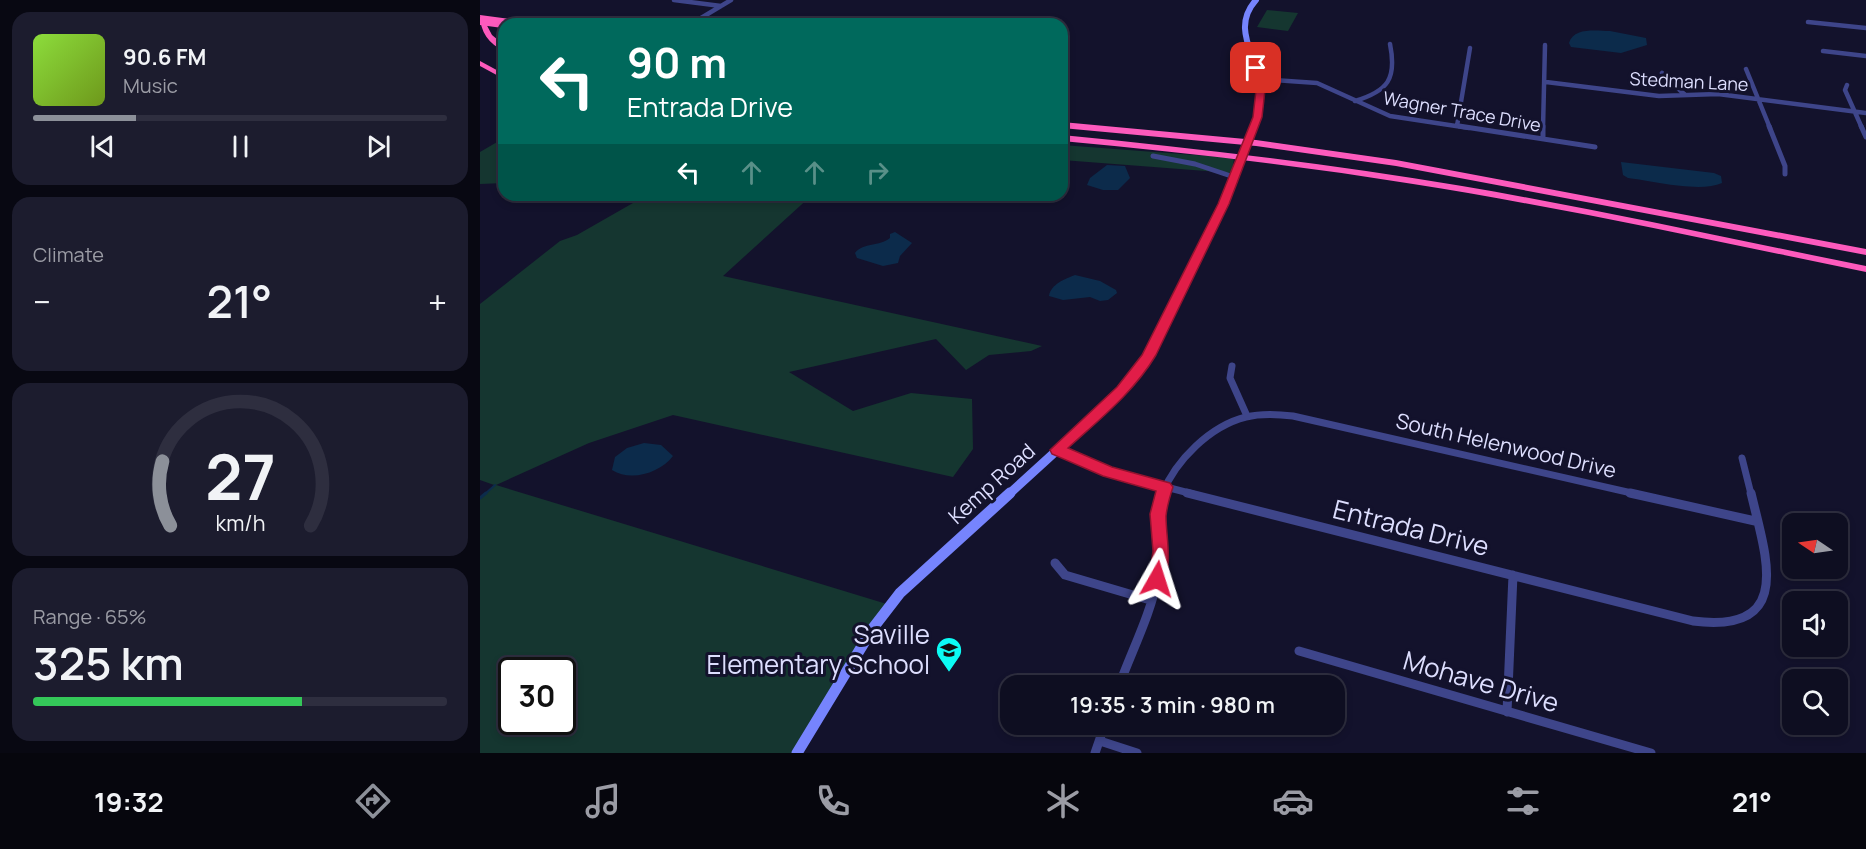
<!DOCTYPE html>
<meta charset="utf-8">
<style>
:root{--surface:#0e0e21;--page:#1c1c2e;--text:#f1f3f6;--muted:#9b9ca5;--line:#2e2e3f;--accent:#8c9099}
body{margin:0;font-family:Manrope,sans-serif;background:var(--page);color:var(--text);height:100vh;display:flex;flex-direction:column;font-size:22px;white-space:nowrap}
*{box-sizing:border-box;margin:0}
p{font-size:20px;color:var(--muted)}
.icon{flex:none;width:33px;height:33px;fill:none;stroke:currentColor;stroke-width:2;stroke-linecap:round;stroke-linejoin:round}
.map{position:relative;flex:1;overflow:hidden}
.drawer{display:flex;flex-direction:column;gap:12px;padding:12px;background:#080812;width:480px}
.drawer>*{flex:none}
.top-card{position:absolute;left:18px;top:18px;width:570px;height:183px;border-radius:18px;box-shadow:0 3px 9px #0003,0 0 0 2px var(--line);background:#00695c;color:#fff;overflow:hidden}
.needle{width:39px;rotate:283deg}
.tools{position:absolute;left:1302px;top:513px;display:grid;gap:12px}
.tools a{display:grid;place-items:center;width:66px;height:66px;border-radius:12px;background:var(--surface);box-shadow:0 3px 9px #0003,0 0 0 2px var(--line);font-size:30px}
.speed{position:absolute;left:18px;top:657px;display:flex;gap:12px;font-size:30px;font-weight:700;text-align:center}
.speed>*{display:grid;place-content:center;width:78px;height:78px;border-radius:50%;background:var(--surface);box-shadow:0 3px 9px #0003,0 0 0 2px var(--line);line-height:1}
.speed .limit{border:3px solid #111;border-radius:9px;background:#fff;color:#111}
.pin{position:absolute;display:grid;place-items:center;width:51px;height:51px;color:#fff;margin:-26px;border-radius:12px;box-shadow:0 3px 9px #0006}
.me{position:absolute;width:66px;margin:-33px;rotate:6deg;stroke-linejoin:round;filter:drop-shadow(0 0 4px #0008)}
.turn{display:flex;align-items:center;gap:21px;height:126px;padding:0 30px;font-size:27px}
.turn .icon{width:78px;height:78px;stroke-width:2.5}
.turn b{display:block;font-size:42px;line-height:51px}
.lanes{display:flex;align-items:center;height:57px;padding:0 30px;background:#0003;justify-content:center;gap:30px;direction:ltr}
.lanes .off{opacity:.35}
.big{font-size:45px;font-weight:600;line-height:1.1}
.drawer .card{flex:1;display:flex;flex-direction:column;justify-content:center;gap:9px;min-width:0;padding:0 21px;border-radius:18px;background:var(--page)}
.drawer .dial{align-items:center;gap:0}
.dial svg{height:156px;overflow:visible;fill:none;stroke:var(--line);stroke-width:7;stroke-linecap:round;text-anchor:middle}
.dial text{fill:var(--text);stroke:none}
.song{display:flex;align-items:center;gap:18px}
.cover{width:72px;height:72px;border-radius:9px;background:linear-gradient(135deg,hsl(90 70% 55%),hsl(80 70% 35%))}
.played{height:6px;border-radius:3px;background:linear-gradient(90deg,var(--accent) 25%,var(--line) 25%)}
.keys{display:flex;justify-content:space-around;direction:ltr}
.heat{display:flex;justify-content:space-between;align-items:center;font-size:33px;direction:ltr}
.charge{height:9px;border-radius:4px;background:linear-gradient(90deg,#34c759 65%,var(--line) 0)}
.trip{position:absolute;left:520px;top:675px;width:345px;height:60px;border-radius:18px;background:var(--surface);box-shadow:0 3px 9px #0003,0 0 0 2px var(--line);font-weight:600;line-height:60px;text-align:center}
.dock{display:flex;height:96px;justify-content:space-around;align-items:center;background:#06060d;color:var(--muted)}
.dock .icon{width:42px;height:42px}
.dock .on{color:var(--accent)}
.dock b{font-size:27px;color:var(--text)}
main{display:flex;flex:1;min-height:0}
.map>svg:first-child{display:block}
.green{fill:#153630;fill-rule:evenodd}
.water{fill:#0c2b4b}
.lines{fill:none;stroke-linecap:round;stroke-linejoin:round}
.stream-far1{stroke:#0c2b4b;stroke-width:2}
.stream{stroke:#0c2b4b;stroke-width:3}
.minor-far3{stroke:#3e458a;stroke-width:4.5}
.minor-far2{stroke:#3e458a;stroke-width:5}
.minor-far1{stroke:#3e458a;stroke-width:7}
.minor{stroke:#3e458a;stroke-width:9}
.secondary-far3{stroke:#7684fd;stroke-width:6}
.secondary-far2{stroke:#7684fd;stroke-width:8}
.secondary-far1{stroke:#7684fd;stroke-width:9}
.secondary{stroke:#7684fd;stroke-width:11}
.motorway{fill:#fd5abd;fill-rule:evenodd}
.secondary-bridge{stroke:#7684fd;stroke-width:8}
.motorway-bridge{stroke:#fd5abd;stroke-width:8}
.route{fill:#e11d48;stroke:#92132f;stroke-width:1.5}
.labels{text-anchor:middle;stroke-width:6;stroke-linejoin:round;paint-order:stroke}
.far-street-label{font-size:18px;fill:#dddefe;stroke:#13122c}
.street-label{font-size:21px;fill:#dddefe;stroke:#13122c}
.near-street-label{font-size:26px;fill:#dddefe;stroke:#13122c}
.near-poi-label{font-size:26px;fill:#dddefe;stroke:#13122c;text-anchor:end}
</style>
<main>
<section class="drawer">
<div class="card">
<div class="song"><i class="cover"></i><div><b>90.6 FM</b><p>Music</p></div></div>
<div class="played"></div>
<div class="keys"><svg class="icon" aria-label="previous" viewBox="0 0 24 24"><path d="M18 5L8 12l10 7zM5 5v14"/></svg><svg class="icon" aria-label="pause" viewBox="0 0 24 24"><path d="M8 5v14M16 5v14"/></svg><svg class="icon" aria-label="next" viewBox="0 0 24 24"><path d="M6 5l10 7-10 7zM19 5v14"/></svg></div>
</div>
<div class="card"><p>Climate</p>
<div class="heat"><a>−</a><b class="big">21°</b><a>+</a></div>
</div>
<div class="card dial"><svg viewBox="0 0 100 80">
<path d="M14 69A42 42 0 1 1 86 69"/>
<path d="M14 69A42 42 0 0 1 10 36" stroke="#8c9099"/>
<text x="50" y="56" font-size="32" font-weight="700">27</text>
<text x="50" y="72" font-size="11">km/h</text>
</svg></div>
<div class="card"><p>Range · 65%</p><b class="big">325 km</b><div class="charge"></div></div>
</section>
<div class="map">
<svg width="1386" height="753" viewBox="0 0 1386 753">
<rect width="100%" height="100%" fill="#13122c"/>
<!-- green -->
<path class="green" d="M 787,10 L 818,13 L 808,31 L 777,27 Z
M 24,138 L 24,183 L 0,184 L 0,152 Z
M 582,145 L 754,158 L 752,173 L 582,160 Z
M 167,195 L 332,195 L 243,276 L 562,346 L 551,351 L 509,355 L 486,370 L 456,339 L 309,372 L 373,411 L 431,393 L 492,399 L 493,449 L 473,477 L 193,415 L 109,443 L 16,485 L 410,605 L 317,753 L 0,753 L 0,499 L 14,485 L 0,480 L 0,304 L 80,241 L 97,235 ZM 32,670 L 82,670 L 82,722 L 32,722 Z"/>
<!-- water -->
<path class="water" d="M 1130,31 L 1166,38 L 1167,45 L 1141,53 L 1091,47 L 1089,43 C 1094,27 1116,31 1130,31 Z
M 1141,162 L 1234,173 L 1241,176 L 1242,183 C 1220,193 1173,181 1148,178 L 1143,175 Z
M 627,165 L 645,166 L 650,178 L 638,190 L 623,190 L 607,185 L 610,178 Z
M 415,232 L 432,243 L 420,256 L 418,263 L 403,266 L 377,258 L 375,253 C 384,242 399,247 410,238 L 410,234 Z
M 595,275 L 620,281 L 636,290 L 637,293 L 628,300 L 620,301 L 610,297 L 583,300 L 569,296 C 571,284 585,279 595,275 Z
M 164,443 L 181,445 L 193,456 C 180,473 151,482 132,470 L 135,457 L 147,448 Z"/>
<g class="lines">
<!-- stream-far1 -->
<path class="stream-far1" d="M 5,494 L 15,485"/>
<!-- stream -->
<path class="stream" d="M 0,498 L 6,493"/>
<!-- minor-far3 -->
<path class="minor-far3" d="M 194,0 L 241,6
M 1328,22 L 1386,28
M 211,24 L 251,0
M 1343,51 L 1386,56
M 1266,69 L 1290,128
M 1182,73 L 1205,95
M 779,79 L 837,83 L 910,116 L 989,128
M 1066,82 L 1179,96 L 1238,94 L 1386,113
M 1367,85 L 1365,90 L 1382,128
M 875,101 C 908,91 917,79 910,44
M 977,126 L 990,48
M 1063,128 L 1065,45"/>
<!-- minor-far2 -->
<path class="minor-far2" d="M 979,126 L 1115,147
M 1289,126 L 1305,166 L 1305,174
M 1381,126 L 1386,137
M 1063,139 L 1063,126
M 673,156 L 715,164 L 754,177"/>
<!-- minor-far1 -->
<path class="minor-far1" d="M 752,366 L 750,378 L 767,416
M 577,450 L 628,472 L 713,494
M 1262,458 L 1271,494
M 682,494 C 696,460 730,426 766,417 C 782,413 797,414 813,416 L 1156,494"/>
<!-- minor -->
<path class="minor" d="M 707,493 L 1213,621 C 1315,634 1286,557 1271,493
M 1150,493 L 1275,521
M 575,563 L 585,575 L 670,600
M 819,651 L 1171,753
M 639,686 C 652,650 671,614 678,576 C 684,548 673,520 683,493
M 1027,712 L 1033,575
M 620,741 L 657,753
M 615,753 L 625,724"/>
<!-- secondary-far3 -->
<path class="secondary-far3" d="M 773,128 C 777,117 780,104 780,92 C 780,58 749,30 776,0"/>
<!-- secondary-far2 -->
<path class="secondary-far2" d="M 701,289 L 742,207 L 757,169"/>
<!-- secondary-far1 -->
<path class="secondary-far1" d="M 529,494 L 642,391 L 661,368 L 701,288"/>
<!-- secondary -->
<path class="secondary" d="M 317,753 L 393,628 L 420,593 L 530,493"/>
<!-- motorway -->
<path class="motorway" d="M 0,15 L 54,22 L 58,24 L 38,24 L 4,20 L 12,35 L 24,45 L 24,51 C 9,44 0,32 0,15 Z
M 0,61 L 24,74 L 24,79 L 0,66 Z
M 582,122 L 776,140 L 916,160 L 1386,249 L 1386,255 L 916,166 L 776,146 L 582,128 Z
M 582,135 C 716,148 849,164 982,186 C 1117,209 1251,239 1386,266 L 1386,272 C 1235,241 1085,208 933,184 C 816,165 699,152 582,141 Z"/>
<!-- secondary-bridge -->
<path class="secondary-bridge" d="M 757,169 L 773,128"/>
<!-- motorway-bridge -->
<path class="motorway-bridge" d="M 0,21 L 23,24"/>
</g>
<!-- route -->
<path class="route" d="M 776,65 L 780,68 L 785,90 L 782,117 L 749,204 L 676,355 C 654,392 620,419 588,448 L 632,467 L 690,483 L 693,487 C 690,496 687,507 686,516 C 686,538 693,563 683,584 L 677,586 L 671,584 L 669,579 L 673,551 L 670,514 L 676,491 L 623,476 L 572,454 L 570,450 L 637,387 L 662,355 L 738,204 L 773,117 L 776,90 L 771,68 Z"/>
<!-- icons -->
<defs>
<g id="school-pin" transform="scale(1.35)"><path d="M0 17L-7.5 6A9.5 9.5 0 1 1 7.5 6Z" fill="#0cfbf4" stroke="#13122c"/><path d="M0-5L7-2L0 1L-7-2ZM-4 1L0 2.5L4 1V4Q0 6-4 4Z" fill="#111"/></g>
</defs>
<g fill-rule="evenodd">
<use href="#school-pin" x="469" y="650"/>
</g>
<g class="labels">
<!-- far-street labels -->
<g class="far-street-label">
<text transform="translate(1209 82) rotate(3)" y="6">Stedman Lane</text>
<text transform="translate(982 112) rotate(10)" y="6">Wagner Trace Drive</text>
</g>
<!-- street labels -->
<g class="street-label">
<text transform="translate(1026 446) rotate(13)" y="7">South Helenwood Drive</text>
<text transform="translate(512 484) rotate(-42)" y="7">Kemp Road</text>
</g>
<!-- near-street labels -->
<g class="near-street-label">
<text transform="translate(931 528) rotate(14)" y="9">Entrada Drive</text>
<text transform="translate(1001 682) rotate(16)" y="9">Mohave Drive</text>
</g>
<!-- near-poi labels -->
<g class="near-poi-label">
<text x="450" y="644">Saville<tspan x="450" dy="30">Elementary School</tspan></text>
</g>
</g>
</svg>
<div class="tools">
<a><svg class="needle" viewBox="-14 -14 28 28"><path d="M0-13l5 13h-10z" fill="#e53935"/><path d="M0 13l5-13h-10z" fill="#9b9ca5"/></svg></a>
<a><svg class="icon" aria-label="sound" viewBox="0 0 24 24"><path d="M4 9h4l5-4v14l-5-4H4zM17 9q2 3 0 6"/></svg></a>
<a><svg class="icon" aria-label="search" viewBox="0 0 24 24"><circle cx="10" cy="10" r="6"/><path d="M15 15l6 6"/></svg></a>
</div>
<div class="speed"><div class="limit">30</div></div>
<div class="pin" style="left:776px;top:68px;background:#d93025"><svg class="icon" aria-label="arrive" viewBox="0 0 24 24"><path d="M6 21V4h12l-3 4 3 4H6"/></svg></div>
<svg class="me" style="left:677px;top:579px" viewBox="-20 -20 40 40"><path d="M0-17L14 15 0 8-14 15z" fill="#e11d48" stroke="#fff" stroke-width="4"/></svg>
<div class="trip">19:35 · 3 min · 980 m</div>
<div class="top-card">
<div class="turn"><svg class="icon" aria-label="left" viewBox="0 0 24 24"><path d="M17 20v-9H6M10 6l-5 5 5 5"/></svg><div><b>90 m</b>Entrada Drive</div></div>
<div class="lanes"><svg class="icon" aria-label="left" viewBox="0 0 24 24"><path d="M17 20v-9H6M10 6l-5 5 5 5"/></svg><svg class="icon off" aria-label="ahead" viewBox="0 0 24 24"><path d="M12 20V5M6 11l6-6 6 6"/></svg><svg class="icon off" aria-label="ahead" viewBox="0 0 24 24"><path d="M12 20V5M6 11l6-6 6 6"/></svg><svg class="icon off" aria-label="right" viewBox="0 0 24 24"><path d="M7 20v-9h11M14 6l5 5-5 5"/></svg></div>
</div>
</div>
</main>
<nav class="dock">
<b>19:32</b>
<svg class="icon on" aria-label="directions" viewBox="0 0 24 24"><path d="M12 3l9 9-9 9-9-9zM9 14v-3h6M13 9l2 2-2 2"/></svg>
<svg class="icon" aria-label="music" viewBox="0 0 24 24"><path d="M9 18V5l10-2v13"/><circle cx="6" cy="18" r="3"/><circle cx="16" cy="16" r="3"/></svg>
<svg class="icon" aria-label="phone" viewBox="0 0 24 24"><path d="M5 4h4l2 5-3 2q2 4 5 5l2-3 5 2v4C11 20 4 13 5 4z"/></svg>
<svg class="icon" aria-label="climate" viewBox="0 0 24 24"><path d="M12 3v18M4 7l16 10M4 17L20 7"/></svg>
<svg class="icon" aria-label="car" viewBox="0 0 24 24"><path d="M5 17H2v-5l4-1 3-4h7l3 4 3 1v5h-3M9 17h6M6 11h13"/><circle cx="7" cy="17" r="2"/><circle cx="17" cy="17" r="2"/></svg>
<svg class="icon" aria-label="filters" viewBox="0 0 24 24"><path d="M4 7h16M4 17h16"/><circle cx="9" cy="7" r="2"/><circle cx="15" cy="17" r="2"/></svg>
<b>21°</b>
</nav>
